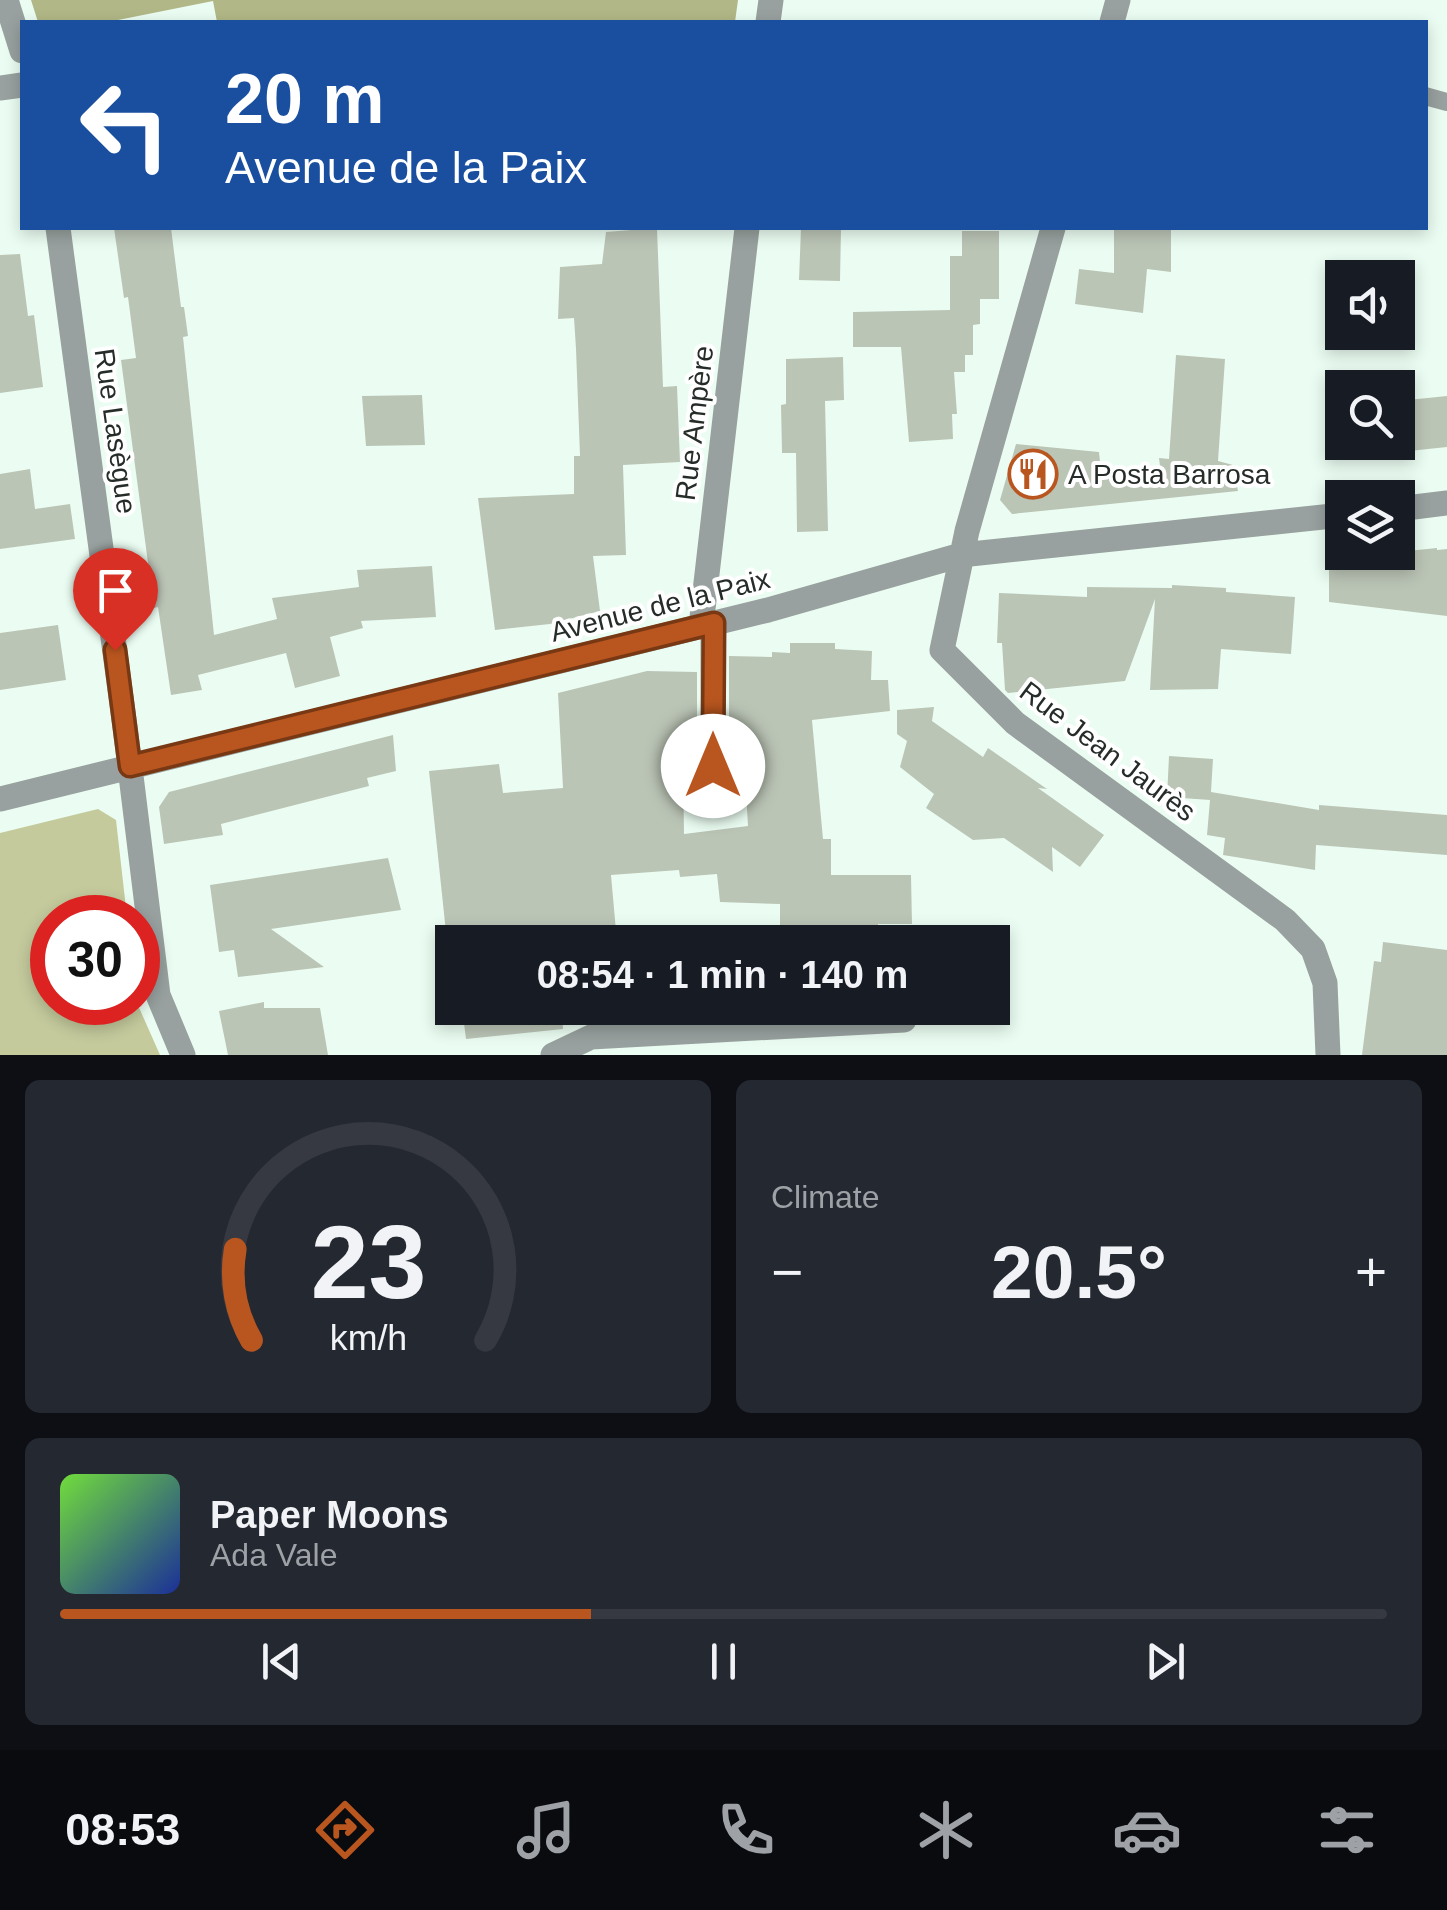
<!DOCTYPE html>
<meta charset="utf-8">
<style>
:root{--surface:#171b24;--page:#242831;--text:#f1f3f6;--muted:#9ea1a6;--line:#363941;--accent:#b9561f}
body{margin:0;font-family:Arial,sans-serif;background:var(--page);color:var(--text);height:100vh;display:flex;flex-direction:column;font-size:38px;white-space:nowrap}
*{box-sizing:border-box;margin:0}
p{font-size:32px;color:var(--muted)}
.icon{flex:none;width:55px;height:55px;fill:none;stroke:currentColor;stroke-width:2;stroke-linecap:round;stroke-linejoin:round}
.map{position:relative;height:1055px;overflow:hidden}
.sheet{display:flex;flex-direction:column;gap:25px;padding:25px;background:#0d0f14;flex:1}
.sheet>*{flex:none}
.banner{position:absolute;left:20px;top:20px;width:1408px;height:210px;border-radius:0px;box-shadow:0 5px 15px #0003;background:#1a4fa0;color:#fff;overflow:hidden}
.fabs{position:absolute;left:1325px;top:260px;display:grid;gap:20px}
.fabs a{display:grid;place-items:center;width:90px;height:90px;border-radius:0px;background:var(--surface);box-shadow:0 5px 15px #0003;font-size:50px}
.speed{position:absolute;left:30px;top:895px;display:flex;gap:20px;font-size:50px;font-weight:700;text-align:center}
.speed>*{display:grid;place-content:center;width:130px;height:130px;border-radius:50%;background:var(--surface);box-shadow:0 5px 15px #0003;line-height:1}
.speed .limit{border:15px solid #d22;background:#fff;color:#111}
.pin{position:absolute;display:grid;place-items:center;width:85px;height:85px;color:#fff;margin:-102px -42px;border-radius:50% 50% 50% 0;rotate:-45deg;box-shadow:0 0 10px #0007}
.pin .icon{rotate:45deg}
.me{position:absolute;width:110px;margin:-55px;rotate:0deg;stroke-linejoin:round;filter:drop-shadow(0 0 8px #0008)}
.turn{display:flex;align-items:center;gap:35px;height:210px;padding:0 40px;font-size:45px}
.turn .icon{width:130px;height:130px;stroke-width:2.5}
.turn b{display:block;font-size:70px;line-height:85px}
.big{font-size:75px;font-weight:600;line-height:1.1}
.sheet .widget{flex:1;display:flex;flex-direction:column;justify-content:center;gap:15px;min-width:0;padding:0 35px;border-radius:15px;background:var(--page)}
.sheet .dial{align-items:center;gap:0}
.dial svg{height:260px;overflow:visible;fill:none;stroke:var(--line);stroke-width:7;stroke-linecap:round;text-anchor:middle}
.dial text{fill:var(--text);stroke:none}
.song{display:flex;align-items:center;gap:30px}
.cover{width:120px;height:120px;border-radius:15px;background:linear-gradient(135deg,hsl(100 70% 55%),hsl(230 70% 35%))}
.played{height:10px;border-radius:5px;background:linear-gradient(90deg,var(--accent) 40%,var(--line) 40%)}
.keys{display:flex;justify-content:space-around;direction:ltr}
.heat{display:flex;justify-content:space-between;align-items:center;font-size:55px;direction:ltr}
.sheet .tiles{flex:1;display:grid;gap:25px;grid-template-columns:1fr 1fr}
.widget:last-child{grid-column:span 2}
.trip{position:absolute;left:435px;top:925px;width:575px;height:100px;border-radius:0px;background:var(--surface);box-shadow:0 5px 15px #0003;font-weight:600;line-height:100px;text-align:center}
.tabs{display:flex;height:160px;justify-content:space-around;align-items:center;background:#090b0e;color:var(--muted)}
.tabs .icon{width:70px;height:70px}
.tabs .on{color:var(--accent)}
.tabs b{font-size:45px;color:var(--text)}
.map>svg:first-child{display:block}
.green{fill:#c4ca9c}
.forest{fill:#b1b786}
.building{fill:#bbc5b6}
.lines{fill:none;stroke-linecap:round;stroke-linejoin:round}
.service{stroke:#98a19f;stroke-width:18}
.minor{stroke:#98a19f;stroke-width:25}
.route-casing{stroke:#783814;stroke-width:25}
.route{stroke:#b9561f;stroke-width:18}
.labels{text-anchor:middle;stroke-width:8;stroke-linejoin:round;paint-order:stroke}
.street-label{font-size:28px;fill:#262d28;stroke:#fff}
.poi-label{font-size:28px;fill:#262d28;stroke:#fff;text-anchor:start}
</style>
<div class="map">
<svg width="1447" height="1055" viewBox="0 0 1447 1055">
<rect width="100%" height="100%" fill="#ebfdf2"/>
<!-- green -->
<path class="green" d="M 98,809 L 116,820 L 127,917 L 52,918 L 52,1002 L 137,1003 L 160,1055 L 0,1055 L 0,833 Z"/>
<!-- forest -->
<path class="forest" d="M 31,0 L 738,0 L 735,22 L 217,22 L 213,1 L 108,22 L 38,22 Z"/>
<!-- building -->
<path class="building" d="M 114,228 L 171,228 L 181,307 L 184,307 L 188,336 L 183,337 L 214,635 L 277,619 L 272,598 L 359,587 L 357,570 L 432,566 L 436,617 L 361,621 L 363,628 L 330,637 L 340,676 L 295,688 L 286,653 L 198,675 L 202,690 L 171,695 L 158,607 L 154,608 L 121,360 L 136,358 L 128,297 L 124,298 Z
M 657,228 L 663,387 L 677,386 L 680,462 L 623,465 L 626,555 L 593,556 L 600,611 L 550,624 L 495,630 L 478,498 L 574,494 L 574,456 L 580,456 L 576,349 L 574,318 L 558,319 L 560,267 L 602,264 L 606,232 Z
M 801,228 L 841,228 L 840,281 L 799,280 Z
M 1114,228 L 1171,228 L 1171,272 L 1147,269 L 1143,313 L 1075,304 L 1079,269 L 1114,273 Z
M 962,231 L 999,231 L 999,299 L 980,299 L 980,324 L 973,325 L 973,355 L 965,355 L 965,372 L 954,372 L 957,414 L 952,414 L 953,439 L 909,442 L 901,347 L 853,347 L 853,312 L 950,310 L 950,256 L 962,256 Z
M 20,254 L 28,316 L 34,315 L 43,387 L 0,393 L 0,255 Z
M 1176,355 L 1225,359 L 1218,461 L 1233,465 L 1238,491 L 1012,514 L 1000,500 L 1016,444 L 1099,452 L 1101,471 L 1160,466 L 1159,458 L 1169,459 Z
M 843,357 L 844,400 L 825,401 L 828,531 L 797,532 L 796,453 L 782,453 L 781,405 L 786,404 L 786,359 Z
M 422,395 L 425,445 L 366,446 L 362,396 Z
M 1447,396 L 1447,447 L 1400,452 L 1398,401 Z
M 30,469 L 35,509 L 70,504 L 75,539 L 0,549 L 0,474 Z
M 1437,548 L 1437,550 L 1447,549 L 1447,616 L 1329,602 L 1329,559 Z
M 1172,585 L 1226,588 L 1226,592 L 1295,597 L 1291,654 L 1221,649 L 1218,689 L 1150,690 L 1155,599 L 1125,681 L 1008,693 L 1005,690 L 1002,643 L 997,643 L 999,593 L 1087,597 L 1087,587 L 1172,588 Z
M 58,625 L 66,680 L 0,690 L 0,633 Z
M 790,643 L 835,643 L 835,649 L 872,651 L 871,680 L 888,680 L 890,711 L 812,720 L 823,839 L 831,839 L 831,875 L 911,875 L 912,924 L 878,924 L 878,942 L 780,942 L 780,904 L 720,902 L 717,874 L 680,877 L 679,870 L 611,875 L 617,942 L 447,942 L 429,771 L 499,764 L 503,793 L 563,788 L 558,693 L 647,671 L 697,672 L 697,758 L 683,759 L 684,834 L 748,826 L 744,756 L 729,757 L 729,656 L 772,657 L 772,652 L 790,653 Z
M 934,707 L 932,721 L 983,757 L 988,748 L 1047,789 L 1038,788 L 1104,835 L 1080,867 L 1052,847 L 1053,872 L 1004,838 L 973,840 L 926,808 L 934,794 L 900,767 L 907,741 L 897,734 L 897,710 Z
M 393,735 L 396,771 L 367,778 L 369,786 L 221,824 L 223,835 L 164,844 L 159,807 L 169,792 Z
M 1169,756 L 1213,759 L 1211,792 L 1319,810 L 1319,805 L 1447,815 L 1447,855 L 1316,845 L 1315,870 L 1223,855 L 1225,838 L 1207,835 L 1210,800 L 1167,797 Z
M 388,858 L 401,910 L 271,929 L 324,967 L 238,977 L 234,950 L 219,952 L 210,885 Z
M 1383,942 L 1447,950 L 1447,1055 L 1362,1055 L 1374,961 L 1381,962 Z
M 264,1002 L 264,1008 L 320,1008 L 328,1055 L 228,1055 L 219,1011 Z
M 462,1008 L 562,1008 L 563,1029 L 466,1039 Z"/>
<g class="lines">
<!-- service -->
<path class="service" d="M 1425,96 L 1447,102"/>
<!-- minor -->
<path class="minor" d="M 6,0 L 22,51
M 768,22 L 771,0
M 1112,22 L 1118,0
M 0,88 L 22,85
M 58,228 L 125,727 L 158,995 L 183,1055
M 1053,228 L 967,531 L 942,650 L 1015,723 L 1285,920 L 1313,949 L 1325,983 L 1328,1055
M 1398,509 L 1447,503
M 701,626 L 747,228
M 713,766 L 713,623
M 0,799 L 768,610 L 961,555 L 1342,515
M 553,1055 L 591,1037 L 904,1020"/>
</g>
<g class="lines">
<!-- route casing -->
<g class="route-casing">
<path id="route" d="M 115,650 L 130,766 L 714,623 L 713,766"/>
</g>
<!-- route -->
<use href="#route" class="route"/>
</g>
<!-- icons -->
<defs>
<g id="restaurant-ring" transform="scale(2.5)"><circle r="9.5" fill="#fff" stroke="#b9561f" stroke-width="1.5"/><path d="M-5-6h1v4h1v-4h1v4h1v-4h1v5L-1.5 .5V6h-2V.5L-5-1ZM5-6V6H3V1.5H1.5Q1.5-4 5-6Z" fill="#b9561f"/></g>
</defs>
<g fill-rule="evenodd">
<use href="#restaurant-ring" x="1033" y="474"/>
</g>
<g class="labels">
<!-- street labels -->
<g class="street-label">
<text transform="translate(694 423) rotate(-83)" y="10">Rue Ampère</text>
<text transform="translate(116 431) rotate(82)" y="10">Rue Lasègue</text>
<text transform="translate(660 605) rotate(-14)" y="10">Avenue de la Paix</text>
<text transform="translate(1108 751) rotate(37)" y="10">Rue Jean Jaurès</text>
</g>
<!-- poi labels -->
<g class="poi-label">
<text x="1068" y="484">A Posta Barrosa</text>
</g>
</g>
</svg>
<div class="fabs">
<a><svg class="icon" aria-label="sound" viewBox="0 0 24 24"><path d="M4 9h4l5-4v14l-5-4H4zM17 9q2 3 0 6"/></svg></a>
<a><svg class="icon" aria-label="search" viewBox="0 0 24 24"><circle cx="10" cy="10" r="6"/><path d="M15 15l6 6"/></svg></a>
<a><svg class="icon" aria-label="layers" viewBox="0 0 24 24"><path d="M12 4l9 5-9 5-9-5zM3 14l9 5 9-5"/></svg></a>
</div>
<div class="speed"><div class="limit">30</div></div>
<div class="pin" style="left:115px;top:650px;background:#d93025"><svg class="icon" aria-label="arrive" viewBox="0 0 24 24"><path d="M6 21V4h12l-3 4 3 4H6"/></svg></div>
<svg class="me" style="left:713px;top:766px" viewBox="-20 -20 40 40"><circle r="19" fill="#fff"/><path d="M0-13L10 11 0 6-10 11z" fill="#b9561f"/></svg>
<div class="trip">08:54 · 1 min · 140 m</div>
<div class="banner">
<div class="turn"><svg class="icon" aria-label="left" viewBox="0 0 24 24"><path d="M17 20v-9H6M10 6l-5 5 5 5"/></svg><div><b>20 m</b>Avenue de la Paix</div></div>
</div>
</div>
<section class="sheet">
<div class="tiles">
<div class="widget dial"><svg viewBox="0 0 100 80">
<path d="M14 69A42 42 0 1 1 86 69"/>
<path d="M14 69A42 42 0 0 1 9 41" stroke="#b9561f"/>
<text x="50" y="56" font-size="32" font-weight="700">23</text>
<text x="50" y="72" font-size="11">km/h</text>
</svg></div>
<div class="widget"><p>Climate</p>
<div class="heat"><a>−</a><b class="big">20.5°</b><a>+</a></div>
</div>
<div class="widget">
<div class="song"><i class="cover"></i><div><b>Paper Moons</b><p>Ada Vale</p></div></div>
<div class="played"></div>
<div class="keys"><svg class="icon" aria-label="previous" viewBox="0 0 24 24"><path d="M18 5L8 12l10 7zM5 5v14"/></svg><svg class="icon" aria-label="pause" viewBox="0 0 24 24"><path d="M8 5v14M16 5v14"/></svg><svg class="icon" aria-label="next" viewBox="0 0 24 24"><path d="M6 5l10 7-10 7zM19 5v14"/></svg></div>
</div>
</div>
</section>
<nav class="tabs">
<b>08:53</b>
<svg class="icon on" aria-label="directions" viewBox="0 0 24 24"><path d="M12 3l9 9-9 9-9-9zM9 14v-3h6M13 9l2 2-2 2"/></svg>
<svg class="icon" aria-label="music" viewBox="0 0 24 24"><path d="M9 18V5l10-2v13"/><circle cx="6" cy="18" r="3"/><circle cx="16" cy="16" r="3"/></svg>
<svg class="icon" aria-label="phone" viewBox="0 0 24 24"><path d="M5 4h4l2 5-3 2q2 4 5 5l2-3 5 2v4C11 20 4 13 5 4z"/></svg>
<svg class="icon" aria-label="climate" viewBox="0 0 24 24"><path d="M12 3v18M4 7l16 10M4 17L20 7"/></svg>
<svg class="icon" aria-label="car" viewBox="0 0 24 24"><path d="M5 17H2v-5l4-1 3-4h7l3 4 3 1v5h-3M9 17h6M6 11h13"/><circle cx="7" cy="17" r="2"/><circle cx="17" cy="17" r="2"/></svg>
<svg class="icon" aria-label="filters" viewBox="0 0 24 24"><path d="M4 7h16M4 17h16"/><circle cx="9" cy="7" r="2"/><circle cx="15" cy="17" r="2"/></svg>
</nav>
